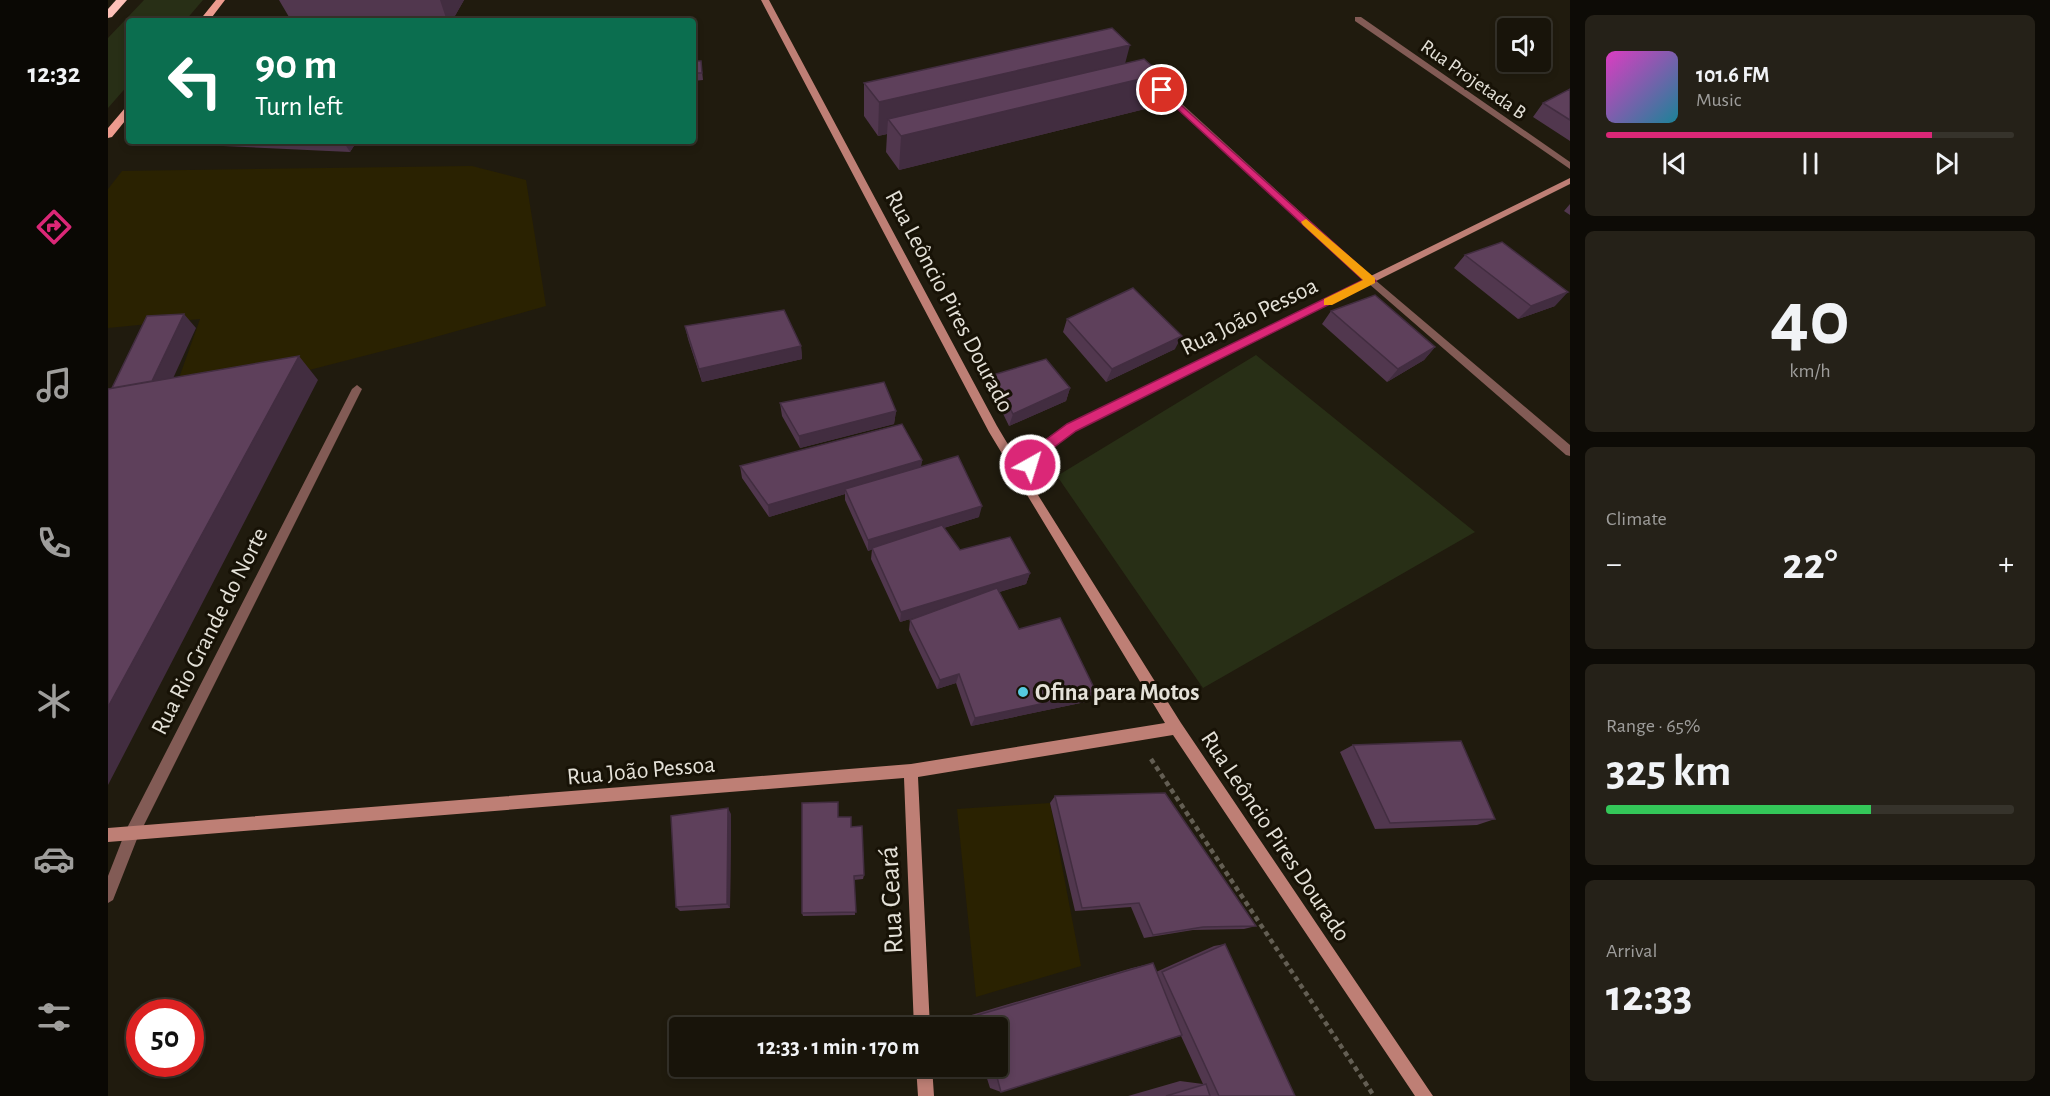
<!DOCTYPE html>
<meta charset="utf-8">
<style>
:root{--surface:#18140a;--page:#252118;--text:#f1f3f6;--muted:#9f9e9c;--line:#36332b;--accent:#db2777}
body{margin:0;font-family:"Alegreya Sans",sans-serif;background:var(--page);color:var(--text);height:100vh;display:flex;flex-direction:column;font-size:22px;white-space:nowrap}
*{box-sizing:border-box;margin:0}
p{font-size:20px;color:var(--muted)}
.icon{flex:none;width:33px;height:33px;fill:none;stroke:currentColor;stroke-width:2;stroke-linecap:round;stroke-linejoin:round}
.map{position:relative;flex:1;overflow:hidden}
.sheet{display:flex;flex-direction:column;gap:15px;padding:15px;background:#0d0b06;width:480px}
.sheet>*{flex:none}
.guide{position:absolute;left:18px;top:18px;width:570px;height:126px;border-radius:6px;box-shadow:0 3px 9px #0003,0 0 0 2px var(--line);background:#0b6e4f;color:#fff;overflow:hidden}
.controls{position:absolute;left:1389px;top:18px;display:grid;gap:12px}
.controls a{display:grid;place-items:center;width:54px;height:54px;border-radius:6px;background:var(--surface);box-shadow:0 3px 9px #0003,0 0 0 2px var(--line);font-size:30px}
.speed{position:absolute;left:18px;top:999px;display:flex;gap:12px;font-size:30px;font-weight:700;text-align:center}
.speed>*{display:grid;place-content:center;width:78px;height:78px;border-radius:50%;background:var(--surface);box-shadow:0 3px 9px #0003,0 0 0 2px var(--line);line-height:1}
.speed .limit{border:9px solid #d22;background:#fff;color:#111}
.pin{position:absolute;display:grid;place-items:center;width:51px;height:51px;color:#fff;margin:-26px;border:3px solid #fff;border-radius:50%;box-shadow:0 2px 6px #0007}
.me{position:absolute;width:66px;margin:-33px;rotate:39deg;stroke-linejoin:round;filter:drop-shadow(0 0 4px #0008)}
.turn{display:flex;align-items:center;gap:21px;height:126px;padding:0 30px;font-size:27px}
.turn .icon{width:78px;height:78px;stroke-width:2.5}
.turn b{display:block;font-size:42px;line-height:51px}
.big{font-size:45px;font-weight:700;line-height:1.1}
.sheet .widget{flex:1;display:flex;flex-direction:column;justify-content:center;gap:9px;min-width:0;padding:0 21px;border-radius:9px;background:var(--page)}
.sheet .dial{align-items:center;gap:0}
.dial b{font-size:78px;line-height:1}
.song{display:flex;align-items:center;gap:18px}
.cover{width:72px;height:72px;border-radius:9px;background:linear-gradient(135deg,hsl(310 70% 55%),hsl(190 70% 35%))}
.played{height:6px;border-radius:3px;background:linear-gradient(90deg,var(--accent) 80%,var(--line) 80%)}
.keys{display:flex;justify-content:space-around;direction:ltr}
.heat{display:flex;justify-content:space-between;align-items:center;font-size:33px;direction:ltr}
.charge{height:9px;border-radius:4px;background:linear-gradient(90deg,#34c759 65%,var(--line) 0)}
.trip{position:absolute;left:561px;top:1017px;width:339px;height:60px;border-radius:6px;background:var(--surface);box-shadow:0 3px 9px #0003,0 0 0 2px var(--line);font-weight:700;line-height:60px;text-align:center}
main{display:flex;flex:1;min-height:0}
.tabs{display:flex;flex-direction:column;width:108px;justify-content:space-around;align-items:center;background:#0a0804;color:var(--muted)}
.tabs .icon{width:42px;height:42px}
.tabs .selected{color:var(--accent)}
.tabs b{font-size:27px;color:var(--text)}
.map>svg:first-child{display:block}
.green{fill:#282f16}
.sand{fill:#2a2201}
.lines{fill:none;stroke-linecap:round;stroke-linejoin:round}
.path{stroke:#635e53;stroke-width:4.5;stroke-dasharray:5 4;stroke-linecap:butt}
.street{fill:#825b55;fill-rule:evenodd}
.secondary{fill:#be7f75;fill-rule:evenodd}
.primary{fill:#ed9b8e;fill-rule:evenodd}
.highway{fill:#fdc1b8;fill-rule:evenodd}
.wall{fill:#51374e}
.shaded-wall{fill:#422d40}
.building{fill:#5e405b;stroke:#422d40;stroke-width:1.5}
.route{fill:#db2777;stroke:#8e194d;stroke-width:1.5}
.slow{fill:#f59e0b}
.poi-dot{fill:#55cadf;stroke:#171206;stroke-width:2}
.labels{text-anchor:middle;stroke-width:6;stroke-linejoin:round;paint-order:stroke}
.far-street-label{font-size:20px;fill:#e4e1d8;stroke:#171206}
.street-label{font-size:24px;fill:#e4e1d8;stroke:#171206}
.poi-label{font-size:24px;font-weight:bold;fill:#e4e1d8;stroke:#171206;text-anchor:start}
.near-street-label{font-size:28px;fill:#e4e1d8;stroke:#171206}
</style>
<main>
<nav class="tabs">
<b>12:32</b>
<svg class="icon selected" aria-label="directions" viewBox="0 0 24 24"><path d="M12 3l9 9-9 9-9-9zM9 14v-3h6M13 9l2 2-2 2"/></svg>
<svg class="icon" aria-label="music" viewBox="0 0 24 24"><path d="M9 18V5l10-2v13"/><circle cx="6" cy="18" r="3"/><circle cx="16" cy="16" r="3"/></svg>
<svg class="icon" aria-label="phone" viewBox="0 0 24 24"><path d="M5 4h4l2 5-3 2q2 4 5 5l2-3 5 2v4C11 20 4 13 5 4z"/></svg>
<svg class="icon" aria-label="climate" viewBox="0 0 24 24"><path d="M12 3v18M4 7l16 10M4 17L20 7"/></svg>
<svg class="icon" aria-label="car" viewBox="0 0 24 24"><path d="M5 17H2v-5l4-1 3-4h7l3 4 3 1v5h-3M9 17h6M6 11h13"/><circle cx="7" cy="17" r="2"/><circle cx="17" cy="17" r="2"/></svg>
<svg class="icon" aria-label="filters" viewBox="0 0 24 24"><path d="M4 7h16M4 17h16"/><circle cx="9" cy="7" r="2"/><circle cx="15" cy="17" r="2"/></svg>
</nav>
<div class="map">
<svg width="1462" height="1096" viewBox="0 0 1462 1096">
<rect width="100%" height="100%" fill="#201b0e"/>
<!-- green -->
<path class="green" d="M 36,0 L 95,0 L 77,21 L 21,21 L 21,84 L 0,108 L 0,38 Z
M 1148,355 L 1367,532 L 1095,688 L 949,476 Z"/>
<!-- sand -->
<path class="sand" d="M 364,166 L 418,180 L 438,306 L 306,343 L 61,406 L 92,319 L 0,328 L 0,189 L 14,171 Z
M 942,803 L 973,966 L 868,997 L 849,809 Z"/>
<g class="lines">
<!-- path -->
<path class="path" d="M 1043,759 L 1266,1096"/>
<!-- street -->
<path class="street" d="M 1247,17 L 1253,17 L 1462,162 L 1462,169 L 1247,21 Z
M 1034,73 L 1040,73 L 1266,279 L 1462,445 L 1462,456 L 1458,455 L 1260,283 L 1034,77 Z
M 249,385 L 254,389 L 29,839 L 5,900 L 0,903 L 0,876 L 18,830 L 244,389 Z"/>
<!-- secondary -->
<path class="secondary" d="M 653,0 L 661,0 L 889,426 L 917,473 C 918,449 941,436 960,425 L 1462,178 L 1462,184 L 968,431 C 940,448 923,456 932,492 L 930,495 L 1073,723 L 1325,1096 L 1307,1096 L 1065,735 L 810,777 L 822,1028 L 806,1028 L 796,778 L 0,842 L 0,828 L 803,764 L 1057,723 L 881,432 Z
M 808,1066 L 824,1066 L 826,1096 L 810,1096 Z"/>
<!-- primary -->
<path class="primary" d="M 108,0 L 117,0 L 101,21 L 91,21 Z
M 21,107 L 21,116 L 4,137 L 0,138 L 0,128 L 17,108 Z"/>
<!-- highway -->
<path class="highway" d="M 8,0 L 19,0 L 4,17 L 0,18 L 0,9 Z"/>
</g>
<!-- wall -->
<path class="wall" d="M 171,0 L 356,0 L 344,21 L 254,21 L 181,17 Z
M 585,61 L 593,61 L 595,80 L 585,81 Z
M 1017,63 L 1041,108 L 791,170 L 778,152 L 779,134 L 770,136 L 756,116 L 756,83 Z
M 1462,89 L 1462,141 L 1425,117 L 1435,103 Z
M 112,141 L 249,141 L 242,152 L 115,146 Z
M 306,141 L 392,141 L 390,146 Z
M 1462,204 L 1462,215 L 1456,211 Z
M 1357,255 L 1447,306 L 1410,319 L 1346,268 Z
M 1223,311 L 1327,347 L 1316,360 L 1279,382 L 1214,324 Z
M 959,319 L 1067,349 L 998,382 L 955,332 Z
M 577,326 L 693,346 L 694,359 L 594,382 L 580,339 Z
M 885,375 L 962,388 L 958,401 L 901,426 L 882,387 Z
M 672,403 L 788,411 L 786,424 L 692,448 L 674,416 Z
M 814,460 L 813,466 L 871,517 L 836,528 L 852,550 L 922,573 L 918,584 L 891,592 L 911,629 L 982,701 L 863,726 L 848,683 L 829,689 L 801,630 L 802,620 L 819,614 L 792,622 L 763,559 L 764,549 L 760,551 L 737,500 L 737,494 L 661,517 L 634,478 L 632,466 Z
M 1245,745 L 1387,819 L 1369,825 L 1267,829 L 1232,752 Z
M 947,796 L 1148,926 L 1136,929 L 1085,930 L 1036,938 L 1023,907 L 967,911 L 942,803 Z
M 623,814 L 622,908 L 572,911 L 568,907 Z
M 730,817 L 743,827 L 756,875 L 755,879 L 746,880 L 747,915 L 695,916 L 694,913 Z
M 1117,944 L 1187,1096 L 1020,1096 L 1072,1081 L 1095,1084 L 1073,1036 L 893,1092 L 882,1088 L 875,1066 L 890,1066 L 890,1028 L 864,1028 L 860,1016 L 1024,968 L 1045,963 L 1048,972 L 1106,946 Z"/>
<!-- shaded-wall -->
<path class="shaded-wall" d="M 332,0 L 356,0 L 344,21 L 339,21 Z
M 1022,45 L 1013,79 L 780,119 L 779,134 L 770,136 L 771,102 Z
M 1053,74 L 1041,108 L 791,170 L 793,136 Z
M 235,141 L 249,141 L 242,152 Z
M 1460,292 L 1447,306 L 1410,319 L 1423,306 Z
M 76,314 L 88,328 L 52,407 L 38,394 Z
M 1074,336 L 1067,349 L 998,382 L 1004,369 Z
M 693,346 L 694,359 L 594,382 L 591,369 Z
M 1327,347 L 1316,360 L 1279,382 L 1290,369 Z
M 191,356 L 210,380 L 0,785 L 0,707 Z
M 962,388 L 958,401 L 901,426 L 905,414 Z
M 788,411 L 786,424 L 692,448 L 691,436 Z
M 814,460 L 812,472 L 737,489 L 737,494 L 661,517 L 660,505 Z
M 874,506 L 871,517 L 760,551 L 760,540 Z
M 922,573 L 918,584 L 792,622 L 793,612 Z
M 851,674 L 848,683 L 829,689 L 832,680 Z
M 988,692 L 982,701 L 863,726 L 867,718 Z
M 620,808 L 623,814 L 622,908 L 619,904 Z"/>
<!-- building -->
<path class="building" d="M 1004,28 L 1022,45 L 771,102 L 756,83 Z
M 1036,59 L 1053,74 L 793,136 L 780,119 Z
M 585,61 L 593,61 L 594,73 L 585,73 Z
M 1462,89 L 1462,120 L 1435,103 Z
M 1394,242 L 1460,292 L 1423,306 L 1357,255 Z
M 1025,288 L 1074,336 L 1004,369 L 959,319 Z
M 1267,295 L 1327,347 L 1290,369 L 1223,311 Z
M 676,310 L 693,346 L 591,369 L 577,326 Z
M 76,314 L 44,381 L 4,388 L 39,316 Z
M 191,356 L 0,707 L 0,389 Z
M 938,359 L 962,388 L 905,414 L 885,375 Z
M 776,382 L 788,411 L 691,436 L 672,403 Z
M 794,424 L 814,460 L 660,505 L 632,466 Z
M 850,456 L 874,506 L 760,540 L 737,489 Z
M 834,525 L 852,550 L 902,537 L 922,573 L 793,612 L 764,548 Z
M 889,588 L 911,629 L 952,618 L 988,692 L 867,718 L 851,674 L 832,680 L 802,620 Z
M 1353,741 L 1387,819 L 1282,823 L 1245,745 Z
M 1057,793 L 1148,926 L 1095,927 L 1045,935 L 1031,903 L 974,908 L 947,796 Z
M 730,802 L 730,817 L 743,817 L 743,827 L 754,826 L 756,875 L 746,876 L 748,912 L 694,913 L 694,803 Z
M 620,808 L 619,904 L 568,907 L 563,816 Z
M 1117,944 L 1187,1096 L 1111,1096 L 1054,972 Z
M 1045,963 L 1074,1035 L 893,1092 L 886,1066 L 890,1066 L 890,1028 L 874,1028 L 870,1015 Z
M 1098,1084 L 1102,1096 L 1058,1096 Z"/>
<!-- route -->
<path class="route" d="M 1054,88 L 1268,281 L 968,431 L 933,457 L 927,469 L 918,469 L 916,465 L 924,450 L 959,424 L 1255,280 L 1051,92 L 1049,90 Z"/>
<!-- slow -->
<path class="slow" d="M 1198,219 L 1267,278 L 1267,283 L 1224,305 L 1216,305 L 1216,299 L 1255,280 L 1195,225 L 1193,222 Z"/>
<!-- markers -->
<circle class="poi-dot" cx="915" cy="692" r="6"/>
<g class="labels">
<!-- far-street labels -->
<g class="far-street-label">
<text transform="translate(1366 79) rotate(35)" y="7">Rua Projetada B</text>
</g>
<!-- street labels -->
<g class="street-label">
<text transform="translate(842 301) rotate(62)" y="8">Rua Leôncio Pires Dourado</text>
<text transform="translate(1141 316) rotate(-26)" y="8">Rua João Pessoa</text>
<text transform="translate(101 631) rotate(-63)" y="8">Rua Rio Grande do Norte</text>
<text transform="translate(533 770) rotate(-5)" y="8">Rua João Pessoa</text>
<text transform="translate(1168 836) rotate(56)" y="8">Rua Leôncio Pires Dourado</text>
</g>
<!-- poi labels -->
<g class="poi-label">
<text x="927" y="700">Ofina para Motos</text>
</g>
<!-- near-street labels -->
<g class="near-street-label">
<text transform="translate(782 900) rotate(-93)" y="10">Rua Ceará</text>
</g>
</g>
</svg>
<div class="controls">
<a><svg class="icon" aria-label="sound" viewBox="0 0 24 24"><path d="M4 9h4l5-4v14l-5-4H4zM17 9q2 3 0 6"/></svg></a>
</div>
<div class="speed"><div class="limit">50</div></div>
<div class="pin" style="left:1054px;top:90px;background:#d93025"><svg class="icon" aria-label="arrive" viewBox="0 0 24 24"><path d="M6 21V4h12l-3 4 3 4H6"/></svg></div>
<svg class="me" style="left:922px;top:465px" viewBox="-20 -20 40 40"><circle r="17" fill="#db2777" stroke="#fff" stroke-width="3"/><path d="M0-11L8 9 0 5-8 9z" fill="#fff"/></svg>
<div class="trip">12:33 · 1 min · 170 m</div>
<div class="guide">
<div class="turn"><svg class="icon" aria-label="left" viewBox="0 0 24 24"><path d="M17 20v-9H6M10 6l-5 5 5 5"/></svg><div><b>90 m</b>Turn left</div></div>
</div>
</div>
<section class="sheet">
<div class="widget">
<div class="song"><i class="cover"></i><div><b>101.6 FM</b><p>Music</p></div></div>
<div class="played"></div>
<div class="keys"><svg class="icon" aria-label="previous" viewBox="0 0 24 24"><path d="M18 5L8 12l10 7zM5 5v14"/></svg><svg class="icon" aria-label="pause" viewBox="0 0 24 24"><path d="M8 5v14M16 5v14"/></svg><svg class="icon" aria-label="next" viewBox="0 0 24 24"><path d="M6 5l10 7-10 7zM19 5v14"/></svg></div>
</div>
<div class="widget dial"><b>40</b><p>km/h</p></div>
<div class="widget"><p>Climate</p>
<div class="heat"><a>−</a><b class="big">22°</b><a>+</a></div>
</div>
<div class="widget"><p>Range · 65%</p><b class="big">325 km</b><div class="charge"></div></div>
<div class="widget"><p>Arrival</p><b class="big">12:33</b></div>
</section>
</main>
